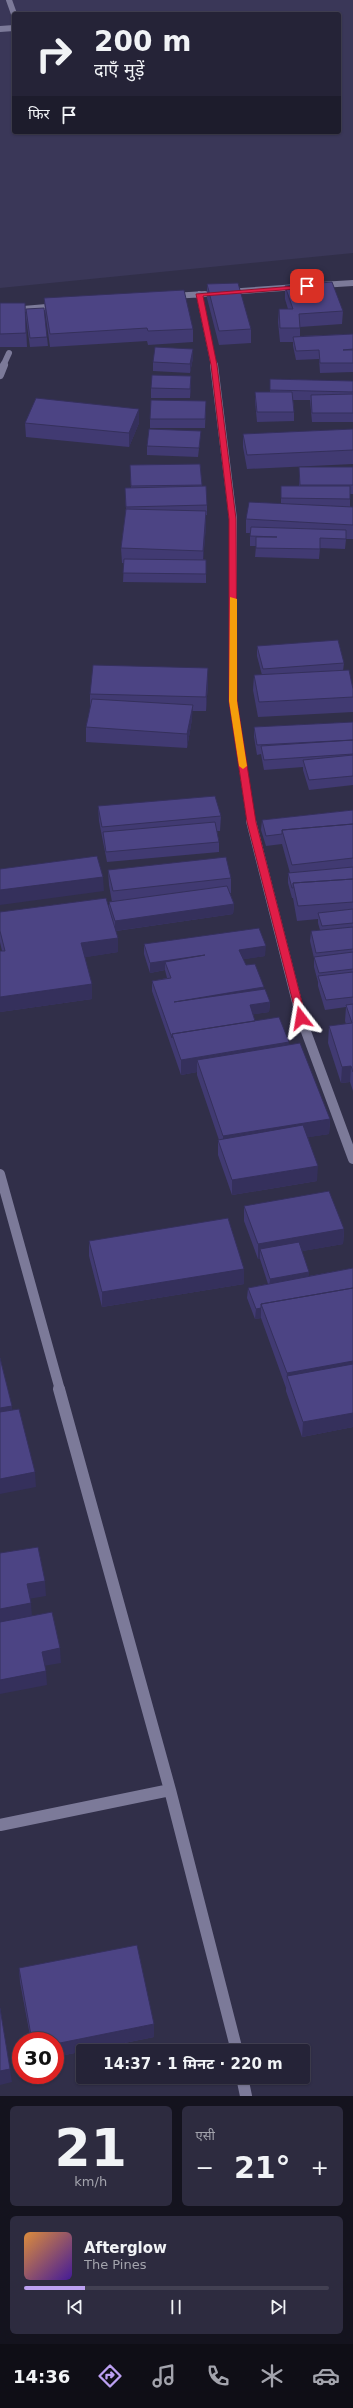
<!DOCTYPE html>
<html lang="hi">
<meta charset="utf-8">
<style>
:root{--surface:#252337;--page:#2d2b3f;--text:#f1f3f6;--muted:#a3a4ad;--line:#424052;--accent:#bca0f2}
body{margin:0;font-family:"DejaVu Sans","Noto Sans Devanagari",sans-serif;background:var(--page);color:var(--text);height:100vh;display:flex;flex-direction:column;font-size:15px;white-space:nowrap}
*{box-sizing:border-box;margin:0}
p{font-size:13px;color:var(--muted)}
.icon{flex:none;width:22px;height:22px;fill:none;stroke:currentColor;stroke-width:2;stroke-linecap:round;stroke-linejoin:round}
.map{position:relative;height:2096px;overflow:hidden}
.drawer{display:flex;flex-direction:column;gap:10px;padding:10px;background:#14131e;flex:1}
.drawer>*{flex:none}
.hud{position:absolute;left:12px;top:12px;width:329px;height:122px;border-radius:4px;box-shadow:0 1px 3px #0004,0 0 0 1px var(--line);background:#252337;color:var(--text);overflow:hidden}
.speed{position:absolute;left:12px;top:2032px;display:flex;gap:8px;font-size:20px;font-weight:700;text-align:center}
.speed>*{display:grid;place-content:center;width:52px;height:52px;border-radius:50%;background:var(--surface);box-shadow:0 1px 3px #0004,0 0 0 1px var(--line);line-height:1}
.speed .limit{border:6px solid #d22;background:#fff;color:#111}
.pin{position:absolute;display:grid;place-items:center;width:34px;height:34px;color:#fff;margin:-17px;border-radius:8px;box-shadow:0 2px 6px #0006}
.me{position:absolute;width:44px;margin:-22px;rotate:346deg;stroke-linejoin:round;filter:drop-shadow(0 0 3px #0008)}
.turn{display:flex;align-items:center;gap:14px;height:84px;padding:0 16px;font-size:18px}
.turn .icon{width:52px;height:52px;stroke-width:2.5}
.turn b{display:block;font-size:28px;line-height:34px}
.then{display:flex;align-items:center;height:38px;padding:0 16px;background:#0003;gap:8px;font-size:15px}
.big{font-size:30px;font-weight:700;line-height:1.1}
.drawer .tile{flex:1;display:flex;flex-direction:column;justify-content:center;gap:6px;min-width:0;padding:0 14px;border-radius:6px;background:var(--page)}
.drawer .dial{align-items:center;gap:0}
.dial b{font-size:52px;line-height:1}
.song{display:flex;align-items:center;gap:12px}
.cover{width:48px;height:48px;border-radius:6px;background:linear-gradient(135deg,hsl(30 70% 55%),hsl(260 70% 35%))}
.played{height:4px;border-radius:2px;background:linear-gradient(90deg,var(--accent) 20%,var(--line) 20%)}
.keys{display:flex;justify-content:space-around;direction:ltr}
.heat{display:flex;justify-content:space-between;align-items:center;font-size:22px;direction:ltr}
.drawer .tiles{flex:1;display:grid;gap:10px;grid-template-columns:1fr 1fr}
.tile:last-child{grid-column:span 2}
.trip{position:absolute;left:76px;top:2044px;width:234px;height:40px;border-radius:4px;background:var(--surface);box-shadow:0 1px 3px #0004,0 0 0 1px var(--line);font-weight:700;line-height:40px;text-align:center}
.menu{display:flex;height:64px;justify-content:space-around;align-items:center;background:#0f0e16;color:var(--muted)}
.menu .icon{width:28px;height:28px}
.menu .active{color:var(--accent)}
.menu b{font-size:18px;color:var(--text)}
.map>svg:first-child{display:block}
.built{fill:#3a3758;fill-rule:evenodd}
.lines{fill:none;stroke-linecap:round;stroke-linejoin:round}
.minor-far3{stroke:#7c7a99;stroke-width:6}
.minor-far2{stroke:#7c7a99;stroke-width:8}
.minor-far1{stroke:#7c7a99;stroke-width:10}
.minor{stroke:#7c7a99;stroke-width:12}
.wall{fill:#413a72}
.shaded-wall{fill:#35305c}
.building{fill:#4c4484;stroke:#35305c}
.route{fill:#e11d48;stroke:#92132f}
.slow{fill:#f59e0b}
</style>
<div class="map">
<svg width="353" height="2096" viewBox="0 0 353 2096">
<rect width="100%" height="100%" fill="#312f49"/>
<!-- built -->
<path class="built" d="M 0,0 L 353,0 L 353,253 L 0,288 ZM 14,14 L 339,14 L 339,132 L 14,132 Z"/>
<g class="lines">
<!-- minor-far3 -->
<path class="minor-far3" d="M 9,0 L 14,14
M 0,29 L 14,28
M 321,285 L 353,283
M 227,292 L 297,287
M 199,294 L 214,366
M 173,296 L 205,294
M 0,311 L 58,306
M 3,366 L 9,353"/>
<!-- minor-far2 -->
<path class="minor-far2" d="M 214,365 L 233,519 L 233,701 L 251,822
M 0,375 L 4,365"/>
<!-- minor-far1 -->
<path class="minor-far1" d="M 251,821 L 301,1018 L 353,1159
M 0,1174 L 60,1390"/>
<!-- minor -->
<path class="minor" d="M 170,1790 L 237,2051
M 0,1825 L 170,1790 L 59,1389
M 242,2077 L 246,2096"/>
</g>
<!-- wall -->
<path class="wall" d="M 207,284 L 251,329 L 251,343 L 219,345 L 207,298 Z
M 285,286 L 343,311 L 342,324 L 300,327 L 300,336 L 353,334 L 353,372 L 320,373 L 319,359 L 296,360 L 293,346 L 293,342 L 280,342 L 278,322 L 279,309 L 288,309 L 285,299 Z
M 44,298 L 193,329 L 193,342 L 148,345 L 147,341 L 50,347 L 45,311 Z
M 0,303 L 25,303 L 27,347 L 0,347 Z
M 26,309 L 47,337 L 48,346 L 30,347 L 26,318 Z
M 193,349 L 193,358 L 190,373 L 153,371 L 153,362 Z
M 270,379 L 353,381 L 353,422 L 312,422 L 310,400 L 293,400 L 294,412 L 294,421 L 257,422 L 255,401 L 255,392 L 270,392 Z
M 191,385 L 190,398 L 151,398 L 151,388 Z
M 206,401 L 205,428 L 150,428 L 150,419 Z
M 25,423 L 139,423 L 129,447 L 26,437 Z
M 353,429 L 353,464 L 247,469 L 243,447 L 243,434 Z
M 200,440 L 198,457 L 147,455 L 147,446 Z
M 200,464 L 202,486 L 207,505 L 207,515 L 206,515 L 206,525 L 203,559 L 206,560 L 206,583 L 123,582 L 124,563 L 122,563 L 121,548 L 126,509 L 125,488 L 131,488 L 130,465 Z
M 299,467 L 353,467 L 353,494 L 350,494 L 350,507 L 353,507 L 353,539 L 346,539 L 345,549 L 320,548 L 319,559 L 255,557 L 256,546 L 250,546 L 250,533 L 246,533 L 246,519 L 281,503 L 281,486 L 299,486 Z
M 257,646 L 344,663 L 343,671 L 353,689 L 353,712 L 258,717 L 253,690 L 254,675 L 262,675 L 257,656 Z
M 208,682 L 206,711 L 192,711 L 192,719 L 187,748 L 86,742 L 86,727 L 90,709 L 90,694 Z
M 353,722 L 353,785 L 309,790 L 303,770 L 303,767 L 264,770 L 261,754 L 257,755 L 254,737 L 254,727 Z
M 98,806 L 221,816 L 220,831 L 217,831 L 219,842 L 219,852 L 107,862 L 99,821 Z
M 353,810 L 353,1091 L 350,1082 L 341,1083 L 328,1043 L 329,1026 L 346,1024 L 345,1021 L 346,1007 L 325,1010 L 318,986 L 318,982 L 314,967 L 314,958 L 310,941 L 311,931 L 320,930 L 318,923 L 318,919 L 297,921 L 293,898 L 292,898 L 288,883 L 288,873 L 290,873 L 282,844 L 266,846 L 261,830 L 262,820 Z
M 108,870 L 231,878 L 231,893 L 230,893 L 234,904 L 233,914 L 116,931 L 118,952 L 85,957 L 92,999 L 0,1012 L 0,951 L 2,951 L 0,942 L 0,912 L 109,908 L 109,902 L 112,902 L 109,885 Z
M 144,944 L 265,956 L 243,959 L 246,965 L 264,987 L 264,989 L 270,1002 L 269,1012 L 253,1014 L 255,1021 L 289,1045 L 330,1119 L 329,1134 L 308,1137 L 317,1181 L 232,1195 L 218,1155 L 218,1140 L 219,1140 L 197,1075 L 197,1072 L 181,1075 L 152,991 L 152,981 L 167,978 L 165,970 L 150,973 L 144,954 Z
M 244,1206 L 344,1229 L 343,1244 L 302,1251 L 309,1272 L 309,1276 L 353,1268 L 353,1427 L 302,1437 L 286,1391 L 286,1388 L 261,1318 L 255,1319 L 247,1298 L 248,1288 L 268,1284 L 260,1259 L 258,1259 L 244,1221 Z
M 89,1241 L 244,1284 L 102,1307 L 89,1256 Z
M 19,1968 L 154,2024 L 154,2037 L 55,2057 L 55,2041 L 31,2041 L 20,1982 Z"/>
<!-- shaded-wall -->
<path class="shaded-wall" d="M 193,349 L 193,358 L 190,373 L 190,364 Z
M 191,376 L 191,385 L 190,398 L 190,389 Z
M 139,409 L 139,423 L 129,447 L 129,433 Z
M 206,511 L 206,525 L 203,565 L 203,551 Z
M 208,668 L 208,682 L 206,711 L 206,697 Z
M 193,705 L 192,719 L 187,748 L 187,734 Z
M 103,877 L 104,891 L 0,905 L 0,890 Z
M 234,904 L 233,914 L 115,931 L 115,921 Z
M 118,938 L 118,952 L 81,958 L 81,943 Z
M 266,946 L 265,956 L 239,960 L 239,950 Z
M 205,955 L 165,962 L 165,970 L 150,973 L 150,963 Z
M 92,984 L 92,999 L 0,1012 L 0,997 Z
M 264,987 L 264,997 L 174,1002 Z
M 270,1002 L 269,1012 L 250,1015 L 250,1005 Z
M 289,1042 L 288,1057 L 197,1060 L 197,1072 L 181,1075 L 181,1060 Z
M 351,1066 L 350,1082 L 341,1083 L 342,1067 Z
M 330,1119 L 329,1134 L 223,1151 L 223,1136 Z
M 318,1166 L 317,1181 L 232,1195 L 232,1180 Z
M 344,1229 L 343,1244 L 263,1258 L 260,1249 L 260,1259 L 258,1259 L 258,1244 Z
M 244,1269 L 244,1284 L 102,1307 L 102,1292 Z
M 309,1272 L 309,1282 L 269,1289 L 270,1279 Z
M 261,1308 L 261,1318 L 255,1319 L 256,1309 Z
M 353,1361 L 353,1375 L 287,1376 L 286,1388 L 287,1373 Z
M 12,1406 L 13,1421 L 0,1423 L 0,1408 Z
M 353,1413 L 353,1427 L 302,1437 L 303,1422 Z
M 35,1472 L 36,1487 L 0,1494 L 0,1479 Z
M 45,1581 L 46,1596 L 28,1599 L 27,1584 Z
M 31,1603 L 32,1617 L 0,1623 L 0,1609 Z
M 60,1648 L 61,1663 L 43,1666 L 42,1652 Z
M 46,1671 L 47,1685 L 0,1694 L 0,1680 Z
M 154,2024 L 154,2037 L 55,2057 L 55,2044 Z
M 10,2069 L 12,2082 L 0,2085 L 0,2071 Z"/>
<!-- building -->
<path class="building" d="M 332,282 L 343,311 L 299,314 L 300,328 L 280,328 L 279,309 L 293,309 L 285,286 Z
M 238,283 L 251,329 L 219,331 L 207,284 Z
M 184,290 L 193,329 L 148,331 L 147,328 L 50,334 L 44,298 Z
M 0,303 L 25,303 L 26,333 L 0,334 Z
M 44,308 L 47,337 L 30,338 L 26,309 Z
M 353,334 L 353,349 L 343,350 L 353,350 L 353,363 L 320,363 L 319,350 L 296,351 L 293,337 Z
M 155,347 L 193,349 L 190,364 L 153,362 Z
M 152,375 L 191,376 L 190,389 L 151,388 Z
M 270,379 L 353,381 L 353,392 L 270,390 Z
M 255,392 L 292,392 L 294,412 L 257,412 Z
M 353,394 L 353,413 L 312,413 L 311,395 Z
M 36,398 L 139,409 L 129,433 L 25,423 Z
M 151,400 L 206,401 L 205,419 L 150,419 Z
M 149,429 L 201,431 L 199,448 L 147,446 Z
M 353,429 L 353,450 L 247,455 L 243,434 Z
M 200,464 L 202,485 L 131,486 L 130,465 Z
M 299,467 L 353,467 L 353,485 L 300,485 Z
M 206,486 L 207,505 L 126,507 L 125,488 Z
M 281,486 L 350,486 L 350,499 L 281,498 Z
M 249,502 L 353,507 L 353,525 L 246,519 Z
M 126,509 L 206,511 L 203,551 L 121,548 Z
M 251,527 L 346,530 L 346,539 L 320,538 L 320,549 L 256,548 L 256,537 L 277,537 L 250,536 Z
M 124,559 L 206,560 L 206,574 L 123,573 Z
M 338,640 L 344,663 L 263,669 L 257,646 Z
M 93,665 L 208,668 L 206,697 L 90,694 Z
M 349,670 L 353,689 L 353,697 L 259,702 L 254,675 Z
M 92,699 L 193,705 L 187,734 L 86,727 Z
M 353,722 L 353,740 L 257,745 L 254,727 Z
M 353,740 L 353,754 L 264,760 L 261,746 Z
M 353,755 L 353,776 L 309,780 L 303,760 Z
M 215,796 L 221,816 L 102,827 L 98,806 Z
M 353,810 L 353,824 L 282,830 L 282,834 L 266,836 L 262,820 Z
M 215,822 L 219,842 L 106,852 L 103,832 Z
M 353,824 L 353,858 L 292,865 L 282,830 Z
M 97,856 L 103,877 L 0,890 L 0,869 Z
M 226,857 L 231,878 L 113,891 L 108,870 Z
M 353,867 L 353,879 L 293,883 L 293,888 L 292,888 L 288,873 Z
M 353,879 L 353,902 L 298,906 L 293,883 Z
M 227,886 L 234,904 L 115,921 L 109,902 Z
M 106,898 L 118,938 L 81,943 L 92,984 L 0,997 L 0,951 L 5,951 L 0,931 L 0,912 Z
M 353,909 L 353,923 L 322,926 L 318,913 Z
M 353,927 L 353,949 L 316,953 L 311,931 Z
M 259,928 L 266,946 L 239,950 L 246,965 L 255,964 L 264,987 L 174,1002 L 265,989 L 270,1002 L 250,1005 L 255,1021 L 172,1034 L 172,1038 L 152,981 L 171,978 L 165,962 L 205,955 L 150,963 L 144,944 Z
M 353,952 L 353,969 L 319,973 L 314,957 Z
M 353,972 L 353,997 L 326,1000 L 318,976 Z
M 353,1004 L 353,1072 L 351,1066 L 342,1067 L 329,1026 L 352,1023 L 346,1005 Z
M 279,1017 L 289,1042 L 181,1060 L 172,1034 Z
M 300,1043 L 330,1119 L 223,1136 L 197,1060 Z
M 303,1125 L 318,1166 L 232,1180 L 218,1140 Z
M 329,1191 L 344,1229 L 258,1244 L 244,1206 Z
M 228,1218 L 244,1269 L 102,1292 L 89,1241 Z
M 299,1242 L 309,1272 L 270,1279 L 260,1249 Z
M 353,1268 L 353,1288 L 261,1304 L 261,1308 L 256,1309 L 248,1288 Z
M 353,1288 L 353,1361 L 287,1373 L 261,1304 Z
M 0,1358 L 12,1406 L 0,1408 Z
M 353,1364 L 353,1413 L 303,1422 L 287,1376 Z
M 19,1409 L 35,1472 L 0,1479 L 0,1412 Z
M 38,1547 L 45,1581 L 27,1584 L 31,1603 L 0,1609 L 0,1553 Z
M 52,1612 L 60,1648 L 42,1652 L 46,1671 L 0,1680 L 0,1622 Z
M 137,1945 L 154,2024 L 55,2044 L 55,2041 L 32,2041 L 19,1968 Z
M 0,2008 L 10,2069 L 0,2071 Z"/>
<!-- route -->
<path class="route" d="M 307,285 L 309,288 L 203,296 L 217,365 L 236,519 L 237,701 L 256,822 L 306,1018 L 301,1021 L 297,1018 L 247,822 L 229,701 L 229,519 L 211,365 L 196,294 Z"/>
<!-- slow -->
<path class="slow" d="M 230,597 L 237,599 L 237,701 L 247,766 L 243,769 L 239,766 L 229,701 Z"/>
</svg>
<div class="speed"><div class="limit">30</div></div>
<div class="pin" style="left:307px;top:286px;background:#d93025"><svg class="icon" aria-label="arrive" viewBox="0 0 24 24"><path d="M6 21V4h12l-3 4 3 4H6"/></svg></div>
<svg class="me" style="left:301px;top:1018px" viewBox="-20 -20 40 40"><path d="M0-17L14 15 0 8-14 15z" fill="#e11d48" stroke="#fff" stroke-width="4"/></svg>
<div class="trip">14:37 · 1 मिनट · 220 m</div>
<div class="hud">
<div class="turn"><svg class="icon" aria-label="right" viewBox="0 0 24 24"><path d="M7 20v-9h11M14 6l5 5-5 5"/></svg><div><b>200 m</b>दाएँ मुड़ें</div></div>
<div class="then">फिर<svg class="icon" aria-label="arrive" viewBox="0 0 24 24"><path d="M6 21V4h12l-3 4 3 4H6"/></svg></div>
</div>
</div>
<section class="drawer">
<div class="tiles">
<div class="tile dial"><b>21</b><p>km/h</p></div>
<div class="tile"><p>एसी</p>
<div class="heat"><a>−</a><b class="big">21°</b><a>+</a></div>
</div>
<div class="tile">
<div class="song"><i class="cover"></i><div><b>Afterglow</b><p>The Pines</p></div></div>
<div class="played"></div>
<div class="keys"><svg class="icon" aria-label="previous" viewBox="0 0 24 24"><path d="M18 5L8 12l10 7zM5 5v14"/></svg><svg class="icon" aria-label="pause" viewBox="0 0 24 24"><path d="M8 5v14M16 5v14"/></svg><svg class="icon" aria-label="next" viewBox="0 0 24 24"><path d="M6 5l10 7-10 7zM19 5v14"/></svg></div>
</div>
</div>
</section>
<nav class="menu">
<b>14:36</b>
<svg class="icon active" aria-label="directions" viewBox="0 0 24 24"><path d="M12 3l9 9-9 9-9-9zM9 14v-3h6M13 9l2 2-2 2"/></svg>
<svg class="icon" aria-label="music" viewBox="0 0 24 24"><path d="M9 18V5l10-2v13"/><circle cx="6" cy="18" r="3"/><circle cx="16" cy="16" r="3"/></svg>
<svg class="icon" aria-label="phone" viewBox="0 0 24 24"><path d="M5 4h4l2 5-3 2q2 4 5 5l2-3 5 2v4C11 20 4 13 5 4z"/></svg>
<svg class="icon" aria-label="climate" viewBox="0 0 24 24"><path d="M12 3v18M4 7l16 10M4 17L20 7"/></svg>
<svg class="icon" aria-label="car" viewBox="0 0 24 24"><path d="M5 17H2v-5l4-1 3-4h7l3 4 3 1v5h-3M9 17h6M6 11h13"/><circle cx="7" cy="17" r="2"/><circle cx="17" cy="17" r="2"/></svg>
</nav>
